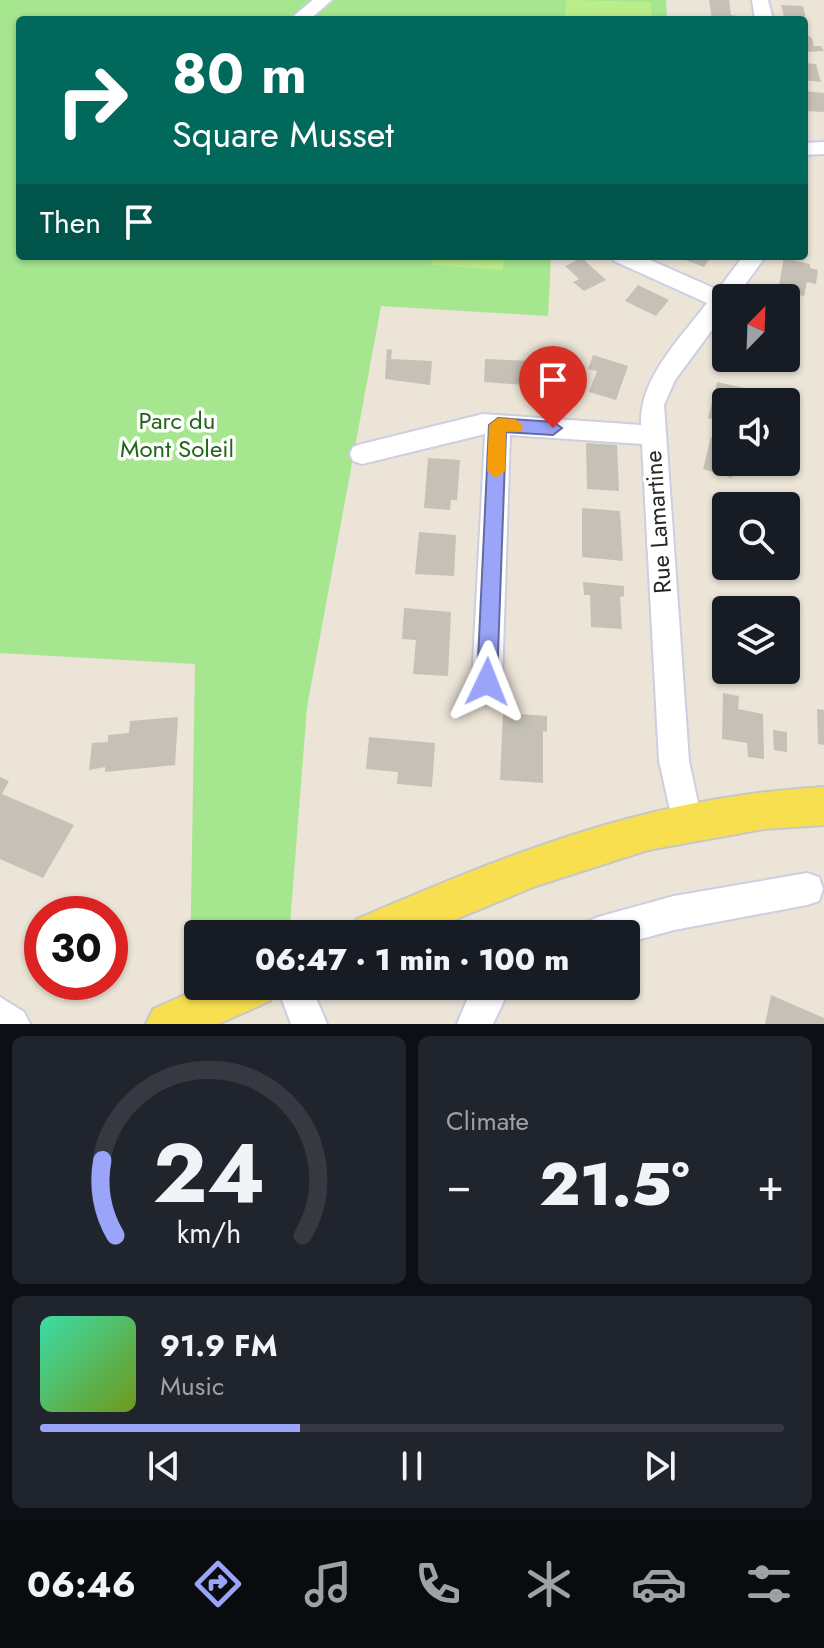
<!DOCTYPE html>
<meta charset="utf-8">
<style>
:root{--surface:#171b24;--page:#20242c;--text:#f1f3f6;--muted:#9ea1a6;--line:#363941;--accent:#9aa5fa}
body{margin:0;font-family:Jost,sans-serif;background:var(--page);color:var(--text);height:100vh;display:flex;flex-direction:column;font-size:30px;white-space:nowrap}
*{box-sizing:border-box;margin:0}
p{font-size:26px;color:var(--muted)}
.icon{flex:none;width:44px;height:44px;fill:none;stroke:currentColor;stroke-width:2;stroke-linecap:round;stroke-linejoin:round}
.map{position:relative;height:1024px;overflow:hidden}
.panel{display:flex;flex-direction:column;gap:12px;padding:12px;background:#0d0f14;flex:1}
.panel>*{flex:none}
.hud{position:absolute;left:16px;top:16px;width:792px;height:244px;border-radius:8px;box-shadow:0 2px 6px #0004;background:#00695c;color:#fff;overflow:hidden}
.needle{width:52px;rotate:23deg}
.controls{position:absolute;left:712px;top:284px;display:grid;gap:16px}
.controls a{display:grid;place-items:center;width:88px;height:88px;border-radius:8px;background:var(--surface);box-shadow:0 2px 6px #0004;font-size:40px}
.speed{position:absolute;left:24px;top:896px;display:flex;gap:16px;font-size:40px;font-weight:700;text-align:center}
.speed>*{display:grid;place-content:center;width:104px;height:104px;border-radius:50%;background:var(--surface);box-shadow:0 2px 6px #0004;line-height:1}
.speed .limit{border:12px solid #d22;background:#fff;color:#111}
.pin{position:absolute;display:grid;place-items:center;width:68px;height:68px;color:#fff;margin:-82px -34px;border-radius:50% 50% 50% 0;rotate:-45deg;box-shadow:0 0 8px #0007}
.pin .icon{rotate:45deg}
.me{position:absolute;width:88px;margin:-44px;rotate:2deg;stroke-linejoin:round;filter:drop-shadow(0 0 6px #0008)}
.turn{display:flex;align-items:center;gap:28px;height:168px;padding:0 24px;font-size:36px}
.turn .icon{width:104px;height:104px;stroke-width:2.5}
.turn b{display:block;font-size:56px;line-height:68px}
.then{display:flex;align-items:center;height:76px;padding:0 24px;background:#0003;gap:16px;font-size:30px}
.big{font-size:60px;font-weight:800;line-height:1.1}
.panel .tile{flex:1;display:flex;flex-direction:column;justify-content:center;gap:12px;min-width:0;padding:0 28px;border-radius:12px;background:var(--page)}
.panel .dial{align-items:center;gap:0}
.dial svg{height:208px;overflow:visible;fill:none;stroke:var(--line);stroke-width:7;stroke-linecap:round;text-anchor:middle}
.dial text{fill:var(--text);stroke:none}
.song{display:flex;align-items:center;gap:24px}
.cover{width:96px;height:96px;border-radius:12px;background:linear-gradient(135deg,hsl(160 70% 55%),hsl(80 70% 35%))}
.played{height:8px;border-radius:4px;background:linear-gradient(90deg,var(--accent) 35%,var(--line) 35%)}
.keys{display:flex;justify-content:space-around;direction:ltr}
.heat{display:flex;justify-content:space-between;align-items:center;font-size:44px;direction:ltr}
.panel .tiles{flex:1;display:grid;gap:12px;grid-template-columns:1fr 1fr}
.tile:last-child{grid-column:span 2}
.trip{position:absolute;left:184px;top:920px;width:456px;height:80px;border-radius:8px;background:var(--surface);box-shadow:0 2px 6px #0004;font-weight:800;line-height:80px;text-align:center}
.menu{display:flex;height:128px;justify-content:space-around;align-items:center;background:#090b0e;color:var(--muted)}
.menu .icon{width:56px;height:56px}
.menu .active{color:var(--accent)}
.menu b{font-size:36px;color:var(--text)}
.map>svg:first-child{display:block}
.green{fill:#a5e68f}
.pitch{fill:#bbee8a}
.building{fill:#c6c1b7}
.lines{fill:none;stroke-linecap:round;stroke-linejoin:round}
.minor-casing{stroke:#cccfe2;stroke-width:4}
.major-casing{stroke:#c7c7c7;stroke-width:4}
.minor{fill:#fff;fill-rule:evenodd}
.major{fill:#f8df4f;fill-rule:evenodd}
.route{fill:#9aa5fa;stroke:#646ba2;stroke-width:2}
.slow{fill:#f59e0b}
.labels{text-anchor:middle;stroke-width:7;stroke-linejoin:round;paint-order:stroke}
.park-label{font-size:24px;fill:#1f6615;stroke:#fff}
.street-label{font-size:24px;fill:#272727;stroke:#fff}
</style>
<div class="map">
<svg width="824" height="1024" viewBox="0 0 824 1024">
<rect width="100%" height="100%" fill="#ebe4d7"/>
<!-- green -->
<path class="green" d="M 0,0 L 666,0 L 667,20 L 20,20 L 20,256 L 551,256 L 548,316 L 381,306 L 307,707 L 290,924 L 269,934 L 198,934 L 198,967 L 190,970 L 195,664 L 0,653 Z"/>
<!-- pitch -->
<path class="pitch" d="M 566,0 L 651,2 L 652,20 L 565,20 Z
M 432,256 L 504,256 L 503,270 L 431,265 Z"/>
<!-- building -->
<path class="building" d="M 709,0 L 729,0 L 731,15 L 736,16 L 737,20 L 712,20 Z
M 781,5 L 803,6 L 808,26 L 804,25 L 804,20 L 785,20 Z
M 804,33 L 812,38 L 814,46 L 821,46 L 824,51 L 804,52 Z
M 804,63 L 816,64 L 821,82 L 804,80 Z
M 804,91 L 824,93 L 824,112 L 805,111 Z
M 675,256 L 711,256 L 704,267 Z
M 582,258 L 606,280 L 584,291 L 573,282 L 579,279 L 565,266 Z
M 784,258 L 810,264 L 810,268 L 818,270 L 816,284 L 807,282 L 804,296 L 778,290 Z
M 638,285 L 669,300 L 656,316 L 625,301 Z
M 726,341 L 726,358 L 757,358 L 747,372 L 714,357 Z
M 387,349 L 392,350 L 391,359 L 432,361 L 430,385 L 385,379 Z
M 593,355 L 628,366 L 616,400 L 589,392 L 597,371 L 588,369 Z
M 485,359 L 537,361 L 537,380 L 526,379 L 525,385 L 484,382 Z
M 717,382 L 785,397 L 784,402 L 726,402 L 726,423 L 708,418 Z
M 711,437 L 726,441 L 726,462 L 736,462 L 732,478 L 703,469 Z
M 586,443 L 617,445 L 619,491 L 587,489 Z
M 428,458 L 460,460 L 457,500 L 451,500 L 450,510 L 424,508 Z
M 582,508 L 620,511 L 623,561 L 582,557 Z
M 419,532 L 456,535 L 454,576 L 415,574 Z
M 731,566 L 759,566 L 759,577 L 731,572 Z
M 583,582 L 624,586 L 624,596 L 620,597 L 622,629 L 591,627 L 590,595 L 584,595 Z
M 404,608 L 451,612 L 448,676 L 413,674 L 416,640 L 402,639 Z
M 723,693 L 739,696 L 738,709 L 763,714 L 764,759 L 748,757 L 747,743 L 722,739 Z
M 817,709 L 824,710 L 824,745 L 818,744 Z
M 503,713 L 547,716 L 547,732 L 543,731 L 543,783 L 500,780 Z
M 178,717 L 175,765 L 105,772 L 105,767 L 89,770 L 92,743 L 108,742 L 108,735 L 129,733 L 130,721 Z
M 773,730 L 787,732 L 787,752 L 774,750 Z
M 369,737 L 435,743 L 432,787 L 397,784 L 398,772 L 366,769 Z
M 0,777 L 9,781 L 2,794 L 74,825 L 43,878 L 0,859 Z
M 73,897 L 102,911 L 101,914 L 64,914 Z
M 771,995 L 824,1018 L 824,1024 L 765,1024 Z"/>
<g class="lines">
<!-- minor casing -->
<g class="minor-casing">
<path id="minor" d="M 313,0 L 332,0 L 309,20 L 289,20 Z
M 752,0 L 768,0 L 773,20 L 755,20 Z
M 824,142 L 824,154 L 804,155 L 804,143 Z
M 611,256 L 641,256 L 718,290 L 743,256 L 766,256 L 735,298 L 726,298 L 726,311 L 675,380 L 664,405 L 689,761 L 702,821 L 697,832 L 686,837 L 675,832 L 659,761 L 642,444 L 510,435 L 502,682 L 497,692 L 487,695 L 477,692 L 472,682 L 485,434 L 362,464 L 353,461 L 350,454 L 353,447 L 362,444 L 483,414 L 641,425 C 639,378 680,339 707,303 L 614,261 Z
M 807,873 L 819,877 L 823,889 L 819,901 L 807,905 L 674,930 L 626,943 L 626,934 L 581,934 L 586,922 L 598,917 L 674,896 Z
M 277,986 L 311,986 L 327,1024 L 291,1024 Z
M 473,986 L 511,986 L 493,1024 L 457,1024 Z
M 0,997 L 24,1012 L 30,1024 L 0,1024 Z"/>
</g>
<!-- major casing -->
<g class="major-casing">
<path id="major" d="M 824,787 L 824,825 L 764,829 L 648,850 L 536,886 L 420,934 L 351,934 L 357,919 C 516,851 649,797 824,787 Z
M 205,986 L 276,986 L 270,1001 L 218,1024 L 146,1024 L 153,1009 Z"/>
</g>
<!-- minor -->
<use href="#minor" class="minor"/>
<!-- major -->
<use href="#major" class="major"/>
</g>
<!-- route -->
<path class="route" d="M 498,418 L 553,422 L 562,428 L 553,435 L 506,432 L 497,682 L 494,688 L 487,691 L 480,688 L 477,682 L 489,425 Z"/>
<!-- slow -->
<path class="slow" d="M 498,418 L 515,419 L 523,426 L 521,431 L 506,432 L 505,471 L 496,478 L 487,471 L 489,425 Z"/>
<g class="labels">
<!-- park labels -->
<g class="park-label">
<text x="177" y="429">Parc du<tspan x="177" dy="28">Mont Soleil</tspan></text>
</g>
<!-- street labels -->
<g class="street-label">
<text transform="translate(658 522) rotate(-94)" y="8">Rue Lamartine</text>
</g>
</g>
</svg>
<div class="controls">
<a><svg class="needle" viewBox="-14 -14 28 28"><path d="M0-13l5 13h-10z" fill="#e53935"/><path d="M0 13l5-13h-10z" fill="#9ea1a6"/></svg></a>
<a><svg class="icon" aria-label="sound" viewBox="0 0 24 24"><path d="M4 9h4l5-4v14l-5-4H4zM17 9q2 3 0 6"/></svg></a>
<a><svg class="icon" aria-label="search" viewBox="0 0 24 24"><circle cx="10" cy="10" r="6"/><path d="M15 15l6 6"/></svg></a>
<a><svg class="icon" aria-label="layers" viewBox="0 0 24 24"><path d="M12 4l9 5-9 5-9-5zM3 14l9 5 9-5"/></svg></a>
</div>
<div class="speed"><div class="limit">30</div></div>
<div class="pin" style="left:553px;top:428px;background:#d93025"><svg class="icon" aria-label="arrive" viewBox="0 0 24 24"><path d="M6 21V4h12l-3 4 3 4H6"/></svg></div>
<svg class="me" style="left:487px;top:682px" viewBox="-20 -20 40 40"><path d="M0-17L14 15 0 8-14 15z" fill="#9aa5fa" stroke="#fff" stroke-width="4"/></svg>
<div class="trip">06:47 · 1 min · 100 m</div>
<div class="hud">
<div class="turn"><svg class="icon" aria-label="right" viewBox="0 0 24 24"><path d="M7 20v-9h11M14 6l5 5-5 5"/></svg><div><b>80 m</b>Square Musset</div></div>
<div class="then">Then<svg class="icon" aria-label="arrive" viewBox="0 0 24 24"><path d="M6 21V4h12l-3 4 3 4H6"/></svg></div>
</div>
</div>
<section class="panel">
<div class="tiles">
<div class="tile dial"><svg viewBox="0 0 100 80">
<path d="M14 69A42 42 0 1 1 86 69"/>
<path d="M14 69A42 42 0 0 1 9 40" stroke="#9aa5fa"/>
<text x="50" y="56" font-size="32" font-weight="700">24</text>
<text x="50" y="72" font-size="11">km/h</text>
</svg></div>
<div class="tile"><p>Climate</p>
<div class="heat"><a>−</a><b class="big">21.5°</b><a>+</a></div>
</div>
<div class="tile">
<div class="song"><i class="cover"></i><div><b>91.9 FM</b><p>Music</p></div></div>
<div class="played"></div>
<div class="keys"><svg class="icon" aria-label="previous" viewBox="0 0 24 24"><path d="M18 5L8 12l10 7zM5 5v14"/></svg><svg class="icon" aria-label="pause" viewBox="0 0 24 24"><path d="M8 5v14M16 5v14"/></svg><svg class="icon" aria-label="next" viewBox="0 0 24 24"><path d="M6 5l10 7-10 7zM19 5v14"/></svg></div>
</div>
</div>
</section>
<nav class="menu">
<b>06:46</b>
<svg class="icon active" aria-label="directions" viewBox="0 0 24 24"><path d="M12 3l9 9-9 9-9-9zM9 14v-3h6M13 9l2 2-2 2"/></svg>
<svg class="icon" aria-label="music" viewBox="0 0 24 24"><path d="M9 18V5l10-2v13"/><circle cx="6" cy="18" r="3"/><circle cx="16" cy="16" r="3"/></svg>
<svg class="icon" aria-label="phone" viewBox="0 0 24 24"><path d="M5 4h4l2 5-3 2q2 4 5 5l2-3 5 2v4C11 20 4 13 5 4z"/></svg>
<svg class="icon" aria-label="climate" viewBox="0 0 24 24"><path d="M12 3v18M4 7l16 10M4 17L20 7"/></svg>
<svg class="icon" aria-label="car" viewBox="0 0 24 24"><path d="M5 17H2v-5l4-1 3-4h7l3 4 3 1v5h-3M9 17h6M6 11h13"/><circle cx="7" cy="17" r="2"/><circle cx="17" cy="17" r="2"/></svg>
<svg class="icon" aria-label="filters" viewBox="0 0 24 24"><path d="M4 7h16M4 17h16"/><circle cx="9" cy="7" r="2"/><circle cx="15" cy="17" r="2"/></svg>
</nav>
